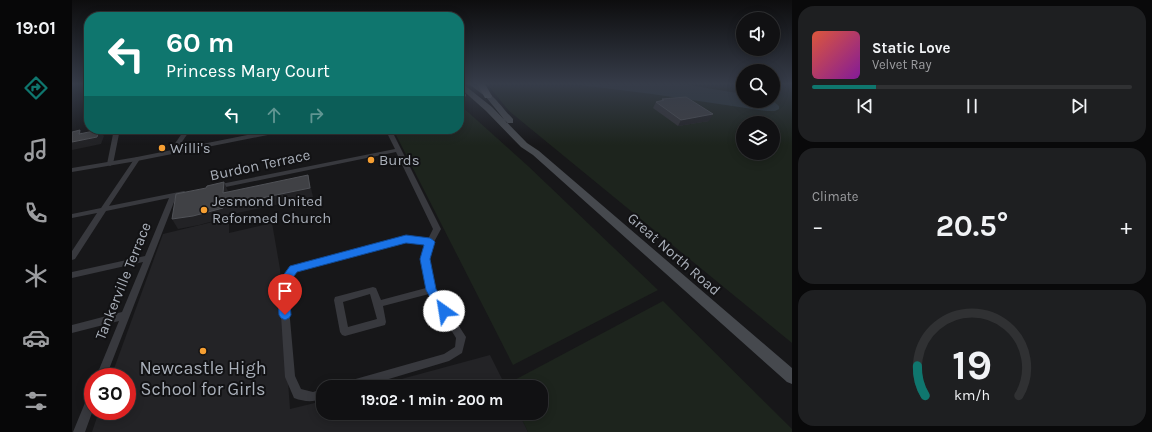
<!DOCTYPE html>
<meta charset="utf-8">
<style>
:root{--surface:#111113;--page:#1e1f21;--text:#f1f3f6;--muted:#9c9da0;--line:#303133;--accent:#0f766e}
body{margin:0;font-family:Karla,sans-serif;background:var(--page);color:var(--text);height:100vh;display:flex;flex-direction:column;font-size:15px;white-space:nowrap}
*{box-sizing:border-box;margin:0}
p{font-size:13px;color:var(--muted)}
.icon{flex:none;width:22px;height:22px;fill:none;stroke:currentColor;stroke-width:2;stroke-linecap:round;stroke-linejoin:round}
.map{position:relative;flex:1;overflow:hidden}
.drawer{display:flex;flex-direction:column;gap:6px;padding:6px;background:#09090a;width:360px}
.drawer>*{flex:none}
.top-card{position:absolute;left:12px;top:12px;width:380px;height:122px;border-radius:16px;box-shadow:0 2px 10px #0003,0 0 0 1px var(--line);background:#0f766e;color:#fff;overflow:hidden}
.fabs{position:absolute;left:664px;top:12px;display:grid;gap:8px}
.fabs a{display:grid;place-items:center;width:44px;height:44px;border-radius:50%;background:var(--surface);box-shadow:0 2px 10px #0003,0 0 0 1px var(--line);font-size:20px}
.speed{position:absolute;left:12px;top:368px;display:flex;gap:8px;font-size:20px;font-weight:700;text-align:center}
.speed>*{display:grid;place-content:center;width:52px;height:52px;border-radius:50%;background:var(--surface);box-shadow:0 2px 10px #0003,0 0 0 1px var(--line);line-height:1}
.speed .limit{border:6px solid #d22;background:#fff;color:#111}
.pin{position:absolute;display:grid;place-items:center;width:34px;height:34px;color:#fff;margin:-41px -17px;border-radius:50% 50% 50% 0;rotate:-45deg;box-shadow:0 0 4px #0007}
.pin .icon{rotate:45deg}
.me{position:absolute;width:44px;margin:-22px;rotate:328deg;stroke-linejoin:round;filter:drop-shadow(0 0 3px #0008)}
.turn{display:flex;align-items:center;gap:14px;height:84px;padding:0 16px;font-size:18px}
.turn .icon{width:52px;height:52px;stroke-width:2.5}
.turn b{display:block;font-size:28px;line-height:34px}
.lanes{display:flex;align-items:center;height:38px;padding:0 16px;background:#0003;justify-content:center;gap:20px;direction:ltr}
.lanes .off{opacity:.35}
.big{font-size:30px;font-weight:700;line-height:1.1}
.drawer .widget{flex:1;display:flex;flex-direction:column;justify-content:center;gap:6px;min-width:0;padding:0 14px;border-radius:16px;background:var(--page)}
.drawer .dial{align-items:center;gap:0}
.dial svg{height:104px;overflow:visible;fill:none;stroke:var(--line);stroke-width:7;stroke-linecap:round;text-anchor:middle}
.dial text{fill:var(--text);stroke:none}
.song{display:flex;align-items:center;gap:12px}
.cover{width:48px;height:48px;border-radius:6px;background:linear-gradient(135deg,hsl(10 70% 55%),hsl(290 70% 35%))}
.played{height:4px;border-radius:2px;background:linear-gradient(90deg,var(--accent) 20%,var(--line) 20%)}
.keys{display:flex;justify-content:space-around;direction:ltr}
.heat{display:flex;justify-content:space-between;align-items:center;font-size:22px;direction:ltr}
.trip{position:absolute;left:244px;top:380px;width:232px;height:40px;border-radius:16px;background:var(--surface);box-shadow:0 2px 10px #0003,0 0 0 1px var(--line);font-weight:700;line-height:40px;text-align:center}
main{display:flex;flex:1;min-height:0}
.menu{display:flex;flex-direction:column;width:72px;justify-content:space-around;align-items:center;background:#070708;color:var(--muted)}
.menu .icon{width:28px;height:28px}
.menu .current{color:var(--accent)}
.menu b{font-size:18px;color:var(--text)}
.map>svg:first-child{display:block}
.built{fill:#232326}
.green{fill:#1d241d;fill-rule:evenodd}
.water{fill:#2c383d}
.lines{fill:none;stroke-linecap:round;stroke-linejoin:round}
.minor{fill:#38393e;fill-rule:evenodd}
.tertiary{fill:#38393e;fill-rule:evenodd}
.secondary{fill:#46494e;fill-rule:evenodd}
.trunk{fill:#5c6066;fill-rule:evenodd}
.motorway{fill:#64686f;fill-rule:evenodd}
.wall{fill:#333337}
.shaded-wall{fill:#222225}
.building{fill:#404145;stroke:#505257}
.route{fill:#1a73e8;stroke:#114b97}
.poi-dot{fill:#f69f32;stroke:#121214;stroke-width:1.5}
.labels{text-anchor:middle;stroke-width:4;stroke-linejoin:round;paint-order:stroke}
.poi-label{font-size:15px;fill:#a9afb9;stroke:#121214;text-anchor:start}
.street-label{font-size:15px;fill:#a9afb9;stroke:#121214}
.near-poi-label{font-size:18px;fill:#a9afb9;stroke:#121214}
</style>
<main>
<nav class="menu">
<b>19:01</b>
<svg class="icon current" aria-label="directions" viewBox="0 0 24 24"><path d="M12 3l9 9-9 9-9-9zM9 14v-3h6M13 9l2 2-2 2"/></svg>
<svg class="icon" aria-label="music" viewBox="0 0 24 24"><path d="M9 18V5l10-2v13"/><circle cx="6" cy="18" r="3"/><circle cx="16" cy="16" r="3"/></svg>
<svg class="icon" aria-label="phone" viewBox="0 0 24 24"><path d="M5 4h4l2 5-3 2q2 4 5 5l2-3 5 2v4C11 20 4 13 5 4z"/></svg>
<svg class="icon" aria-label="climate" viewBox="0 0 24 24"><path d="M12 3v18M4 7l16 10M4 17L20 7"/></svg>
<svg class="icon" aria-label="car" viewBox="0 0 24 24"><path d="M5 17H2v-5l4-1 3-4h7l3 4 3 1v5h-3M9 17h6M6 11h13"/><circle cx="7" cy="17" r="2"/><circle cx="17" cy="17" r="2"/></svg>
<svg class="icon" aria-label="filters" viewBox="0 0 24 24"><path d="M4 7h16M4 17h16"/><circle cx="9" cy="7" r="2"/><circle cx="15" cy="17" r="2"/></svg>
</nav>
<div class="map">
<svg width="720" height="432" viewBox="0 0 720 432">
<rect width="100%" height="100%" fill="#171719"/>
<!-- built -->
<path class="built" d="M 157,218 L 157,233 L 200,223 L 208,269 L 218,409 L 251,401 L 251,413 L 447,413 L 456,432 L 20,432 L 27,411 L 55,411 L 55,377 L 39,377 L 91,234 Z
M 418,355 L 434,387 L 300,387 Z"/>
<!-- green -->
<path class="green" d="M 415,84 L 671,84 L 671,101 L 701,101 L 701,84 L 720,84 L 720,343 L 437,111 ZM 671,123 L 701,123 L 701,153 L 671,153 Z
M 387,104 L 456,166 L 586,290 L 441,365 L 321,129 L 387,129 Z
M 591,301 L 720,429 L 720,432 L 456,432 L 447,413 L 469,413 L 469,387 L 434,387 L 433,385 Z"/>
<!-- water -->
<path class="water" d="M 500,84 L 611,84 L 671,94 L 671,101 L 701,101 L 707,106 L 707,109 L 703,111 L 694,111 L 580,94 Z"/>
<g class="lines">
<!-- minor -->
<path class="minor" d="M 42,129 L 48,129 L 41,164 L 38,166 L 35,164 Z
M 113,129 L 119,129 L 102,153 L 98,153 L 97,152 Z
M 313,129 L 319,129 L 369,229 L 362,242 L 357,259 L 363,289 L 394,337 L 390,353 L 377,361 L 290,387 L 268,387 L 269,383 L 273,382 L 372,354 L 383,347 L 384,338 L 357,294 L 311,306 L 314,322 L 313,325 L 273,336 L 270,335 L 268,332 L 262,300 L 263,297 L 301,287 L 304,288 L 309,300 L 354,288 L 349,259 L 354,244 L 334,242 L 225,271 L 215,285 L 223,376 L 229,389 L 241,392 L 251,389 L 251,399 C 240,402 233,402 222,398 L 213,377 L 207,284 L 219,267 L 334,236 L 356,239 L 361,229 L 324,152 L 144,189 L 141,187 L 144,185 L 323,149 ZM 298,294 L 305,319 L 276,327 L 271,302 Z
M 65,157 L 68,159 L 37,206 L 112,191 L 115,193 L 114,195 L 104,197 L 34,377 L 24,377 L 47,321 L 0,333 L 0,325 L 50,312 L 71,262 L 0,278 L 0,272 L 73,256 L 97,198 L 34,211 L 3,259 L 0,260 L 0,251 L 25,213 L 0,218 L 0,214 L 29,208 L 63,158 Z
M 21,392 L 21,410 L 13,432 L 1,432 L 17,393 Z"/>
<!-- tertiary -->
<path class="tertiary" d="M 205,129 L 219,129 L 216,131 L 65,161 L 0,172 L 0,168 L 65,157 Z"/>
<!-- secondary -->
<path class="secondary" d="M 387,84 L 391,84 L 420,107 L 455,143 L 467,151 L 720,368 L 720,384 L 715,382 L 461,155 L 449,147 L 414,111 L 387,87 Z
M 397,84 C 415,84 429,107 441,119 L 441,123 L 435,123 L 414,97 Z"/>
<!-- trunk -->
<path class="trunk" d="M 405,84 L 413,84 L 420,96 L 419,98 L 413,98 Z"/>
<!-- motorway -->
<path class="motorway" d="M 387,89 L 390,90 L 394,95 L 393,97 L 387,97 Z"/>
</g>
<!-- wall -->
<path class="wall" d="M 590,99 L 637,121 L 606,126 L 581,108 L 584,102 L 590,101 Z"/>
<!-- shaded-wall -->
<path class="shaded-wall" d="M 14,95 L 17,95 L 17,99 Z
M 641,114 L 637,121 L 606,126 L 609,120 Z
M 8,130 L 13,137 L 27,130 L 32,136 L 29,144 L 0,150 L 0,142 Z
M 236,175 L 241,197 L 156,215 L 156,217 L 127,225 L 106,229 L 100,219 L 151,206 Z
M 152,182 L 156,191 L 156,202 L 151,193 Z"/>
<!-- building -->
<path class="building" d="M 17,87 L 17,95 L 14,95 Z
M 614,97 L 641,114 L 609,120 L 584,102 L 592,100 L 590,99 Z
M 8,130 L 7,134 L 27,130 L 25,137 L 0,142 L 0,132 Z
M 236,175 L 238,188 L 151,206 L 151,208 L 121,216 L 100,219 L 104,194 L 134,188 L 135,186 L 152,182 L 151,193 Z"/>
<!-- sky -->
<linearGradient id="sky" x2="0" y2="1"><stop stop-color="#0d0d0e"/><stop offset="0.58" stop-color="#363c49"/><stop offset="1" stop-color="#363c49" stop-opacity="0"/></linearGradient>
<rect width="720" height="145" fill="url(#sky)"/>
<!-- route -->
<path class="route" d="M 334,235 L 358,238 L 361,240 L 363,242 L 358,259 L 364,289 L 378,311 L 376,315 L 372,316 L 368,315 L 354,290 L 348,259 L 352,245 L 334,243 L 225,272 L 216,284 L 219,315 L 217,318 L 213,320 L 209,318 L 207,315 L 205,284 L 218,266 Z"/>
<!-- markers -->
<g class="poi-dot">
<circle cx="90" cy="148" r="4"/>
<circle cx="299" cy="160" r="4"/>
<circle cx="132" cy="210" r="4"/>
<circle cx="131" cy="351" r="4"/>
</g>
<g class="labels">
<!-- poi labels -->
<g class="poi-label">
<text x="98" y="153">Willi's</text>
<text x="307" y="165">Burds</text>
<text x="140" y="206">Jesmond United<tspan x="140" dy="17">Reformed Church</tspan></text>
</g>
<!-- street labels -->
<g class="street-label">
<text transform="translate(188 165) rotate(-12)" y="5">Burdon Terrace</text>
<text transform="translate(602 254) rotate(41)" y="5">Great North Road</text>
<text transform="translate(51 281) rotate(-68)" y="5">Tankerville Terrace</text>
</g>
<!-- near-poi labels -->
<g class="near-poi-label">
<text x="131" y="374">Newcastle High<tspan x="131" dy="21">School for Girls</tspan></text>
</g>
</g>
</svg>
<div class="fabs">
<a><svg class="icon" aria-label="sound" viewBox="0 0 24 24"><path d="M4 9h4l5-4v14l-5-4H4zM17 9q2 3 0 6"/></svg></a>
<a><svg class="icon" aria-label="search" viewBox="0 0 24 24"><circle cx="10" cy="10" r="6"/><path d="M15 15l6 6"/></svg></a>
<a><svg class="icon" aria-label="layers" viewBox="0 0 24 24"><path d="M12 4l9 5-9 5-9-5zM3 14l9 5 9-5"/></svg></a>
</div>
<div class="speed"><div class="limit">30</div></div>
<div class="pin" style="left:213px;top:315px;background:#d93025"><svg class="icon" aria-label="arrive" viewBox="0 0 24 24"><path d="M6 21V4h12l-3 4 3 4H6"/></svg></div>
<svg class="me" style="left:372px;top:311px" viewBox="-20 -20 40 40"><circle r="19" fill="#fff"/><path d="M0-13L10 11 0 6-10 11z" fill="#1a73e8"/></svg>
<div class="trip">19:02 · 1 min · 200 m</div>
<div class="top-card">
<div class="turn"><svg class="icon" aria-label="left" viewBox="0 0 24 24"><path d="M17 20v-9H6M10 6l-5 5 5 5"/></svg><div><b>60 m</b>Princess Mary Court</div></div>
<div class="lanes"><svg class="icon" aria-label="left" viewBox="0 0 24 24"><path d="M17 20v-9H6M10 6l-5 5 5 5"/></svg><svg class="icon off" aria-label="ahead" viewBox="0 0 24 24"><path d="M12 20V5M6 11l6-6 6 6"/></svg><svg class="icon off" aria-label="right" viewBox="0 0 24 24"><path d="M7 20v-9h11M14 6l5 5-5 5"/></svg></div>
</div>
</div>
<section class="drawer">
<div class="widget">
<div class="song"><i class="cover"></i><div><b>Static Love</b><p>Velvet Ray</p></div></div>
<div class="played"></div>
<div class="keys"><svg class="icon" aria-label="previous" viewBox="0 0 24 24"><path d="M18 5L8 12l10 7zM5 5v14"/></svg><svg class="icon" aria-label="pause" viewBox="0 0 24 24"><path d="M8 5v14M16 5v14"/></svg><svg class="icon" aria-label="next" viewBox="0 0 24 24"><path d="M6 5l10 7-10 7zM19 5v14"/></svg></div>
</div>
<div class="widget"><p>Climate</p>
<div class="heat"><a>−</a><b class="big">20.5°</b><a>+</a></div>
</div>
<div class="widget dial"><svg viewBox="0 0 100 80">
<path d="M14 69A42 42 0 1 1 86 69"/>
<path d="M14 69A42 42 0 0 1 8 46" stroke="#0f766e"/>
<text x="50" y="56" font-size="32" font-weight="700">19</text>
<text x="50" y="72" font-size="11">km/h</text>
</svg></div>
</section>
</main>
